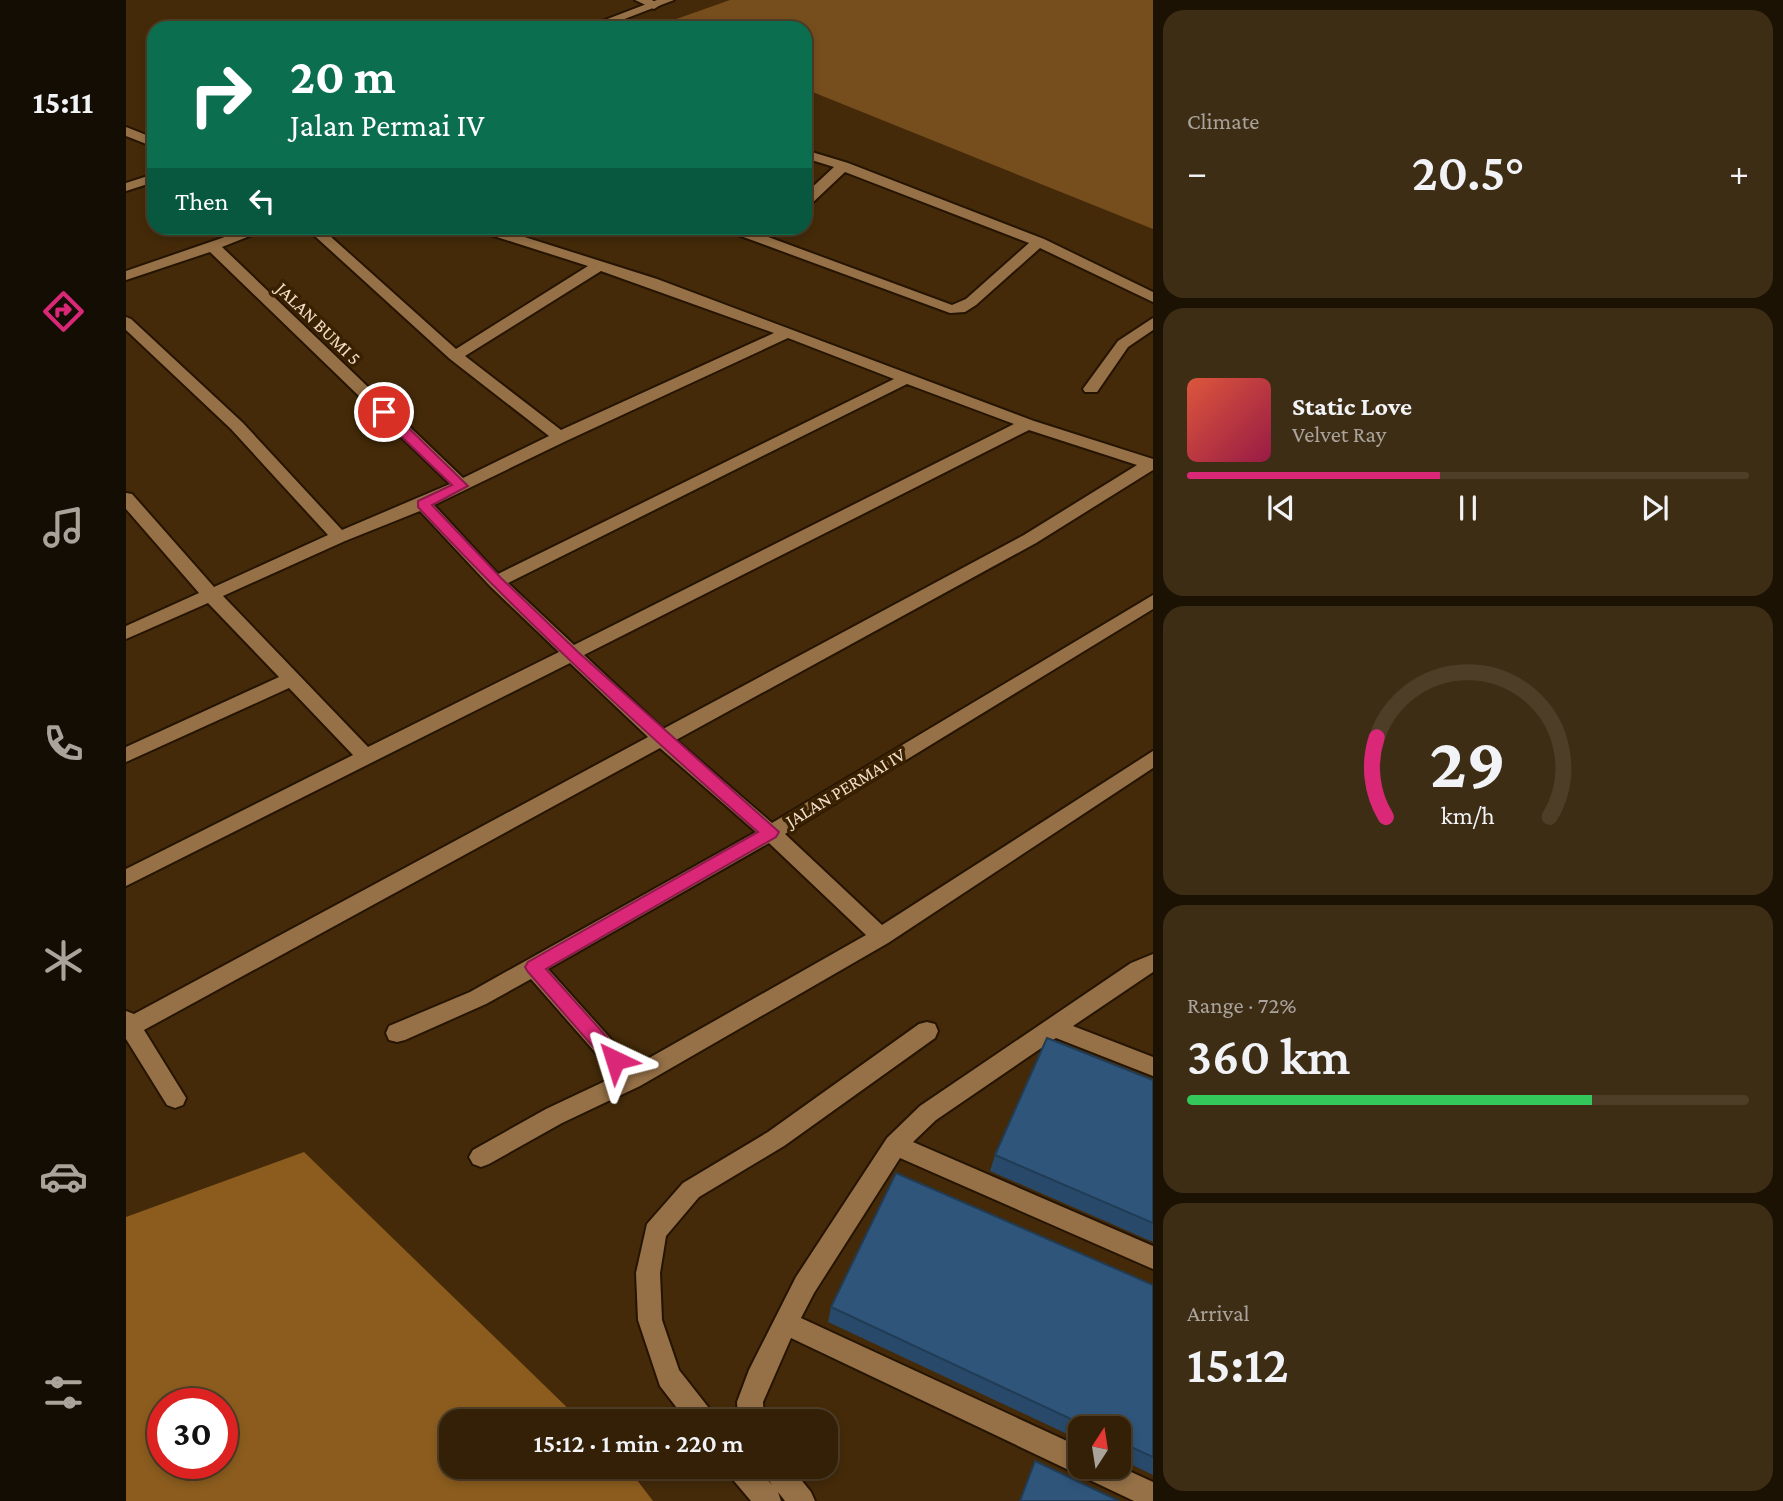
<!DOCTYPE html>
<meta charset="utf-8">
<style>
:root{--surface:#332007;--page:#3e2d15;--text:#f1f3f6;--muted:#a9a39b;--line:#4e3e28;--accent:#db2777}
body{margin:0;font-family:"Crimson Pro",serif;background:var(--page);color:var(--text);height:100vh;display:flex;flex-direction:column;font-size:26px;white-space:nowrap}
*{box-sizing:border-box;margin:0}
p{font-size:23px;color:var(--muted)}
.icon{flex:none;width:38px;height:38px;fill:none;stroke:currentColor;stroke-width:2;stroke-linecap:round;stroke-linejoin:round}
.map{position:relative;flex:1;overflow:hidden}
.side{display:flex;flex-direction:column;gap:10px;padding:10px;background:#1c1204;width:630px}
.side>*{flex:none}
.hud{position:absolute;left:21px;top:21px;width:665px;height:214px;border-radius:21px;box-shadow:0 4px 10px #0003,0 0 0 2px var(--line);background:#0b6e4f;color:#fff;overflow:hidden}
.needle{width:46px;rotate:12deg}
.fabs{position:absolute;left:942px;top:1416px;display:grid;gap:14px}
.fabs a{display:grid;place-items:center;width:63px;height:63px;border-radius:14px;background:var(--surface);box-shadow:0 4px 10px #0003,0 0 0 2px var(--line);font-size:35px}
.speed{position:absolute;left:21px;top:1388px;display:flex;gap:14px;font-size:35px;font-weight:700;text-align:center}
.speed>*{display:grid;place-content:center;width:91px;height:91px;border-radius:50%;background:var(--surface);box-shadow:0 4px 10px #0003,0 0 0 2px var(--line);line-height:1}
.speed .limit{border:10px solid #d22;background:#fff;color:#111}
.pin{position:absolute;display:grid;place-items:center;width:60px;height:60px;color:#fff;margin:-30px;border:4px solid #fff;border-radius:50%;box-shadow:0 2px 7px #0007}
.me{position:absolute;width:77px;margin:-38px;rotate:319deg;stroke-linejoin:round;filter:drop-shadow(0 0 5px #0008)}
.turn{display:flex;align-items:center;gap:24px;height:147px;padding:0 28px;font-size:32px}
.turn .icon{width:91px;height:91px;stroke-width:2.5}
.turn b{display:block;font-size:49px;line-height:60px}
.then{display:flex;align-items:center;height:66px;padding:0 28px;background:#0003;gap:14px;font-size:26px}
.big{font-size:52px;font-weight:600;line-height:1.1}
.side .tile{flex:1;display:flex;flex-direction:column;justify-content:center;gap:10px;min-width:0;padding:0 24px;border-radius:21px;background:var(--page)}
.side .dial{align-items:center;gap:0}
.dial svg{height:182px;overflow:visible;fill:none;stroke:var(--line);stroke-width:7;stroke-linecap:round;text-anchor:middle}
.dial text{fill:var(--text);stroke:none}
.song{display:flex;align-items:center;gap:21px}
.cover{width:84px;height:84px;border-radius:10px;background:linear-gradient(135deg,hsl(10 70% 55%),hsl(340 70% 35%))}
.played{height:7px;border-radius:4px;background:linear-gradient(90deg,var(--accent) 45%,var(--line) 45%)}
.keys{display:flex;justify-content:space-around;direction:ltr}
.heat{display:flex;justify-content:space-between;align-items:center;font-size:38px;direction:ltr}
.charge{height:10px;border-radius:5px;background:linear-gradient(90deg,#34c759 72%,var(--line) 0)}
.trip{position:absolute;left:313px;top:1409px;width:399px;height:70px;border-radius:21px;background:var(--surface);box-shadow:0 4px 10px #0003,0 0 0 2px var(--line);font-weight:600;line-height:70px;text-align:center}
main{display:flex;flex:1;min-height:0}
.dock{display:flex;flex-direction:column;width:126px;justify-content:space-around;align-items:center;background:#140d03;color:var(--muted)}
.dock .icon{width:49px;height:49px}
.dock .current{color:var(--accent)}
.dock b{font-size:32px;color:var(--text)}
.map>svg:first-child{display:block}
.green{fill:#764e1e}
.forest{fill:#8b5c1e;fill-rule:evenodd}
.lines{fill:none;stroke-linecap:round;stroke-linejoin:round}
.minor-casing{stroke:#251401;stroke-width:4}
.tertiary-casing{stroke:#251401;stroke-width:4}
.minor{fill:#967147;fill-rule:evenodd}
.tertiary{fill:#967147;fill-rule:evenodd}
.wall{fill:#284969}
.building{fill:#2f557a;stroke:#213c55;stroke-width:2}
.route{fill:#db2777;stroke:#8e194d;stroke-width:2}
.labels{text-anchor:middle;stroke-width:7;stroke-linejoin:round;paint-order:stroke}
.street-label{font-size:19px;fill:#f1ddc7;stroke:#392000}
</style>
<main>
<nav class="dock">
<b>15:11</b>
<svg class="icon current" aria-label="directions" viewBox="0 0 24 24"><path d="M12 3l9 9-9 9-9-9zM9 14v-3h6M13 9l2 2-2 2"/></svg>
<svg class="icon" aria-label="music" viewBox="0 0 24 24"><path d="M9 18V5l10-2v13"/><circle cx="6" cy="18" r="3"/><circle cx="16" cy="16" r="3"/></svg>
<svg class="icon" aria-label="phone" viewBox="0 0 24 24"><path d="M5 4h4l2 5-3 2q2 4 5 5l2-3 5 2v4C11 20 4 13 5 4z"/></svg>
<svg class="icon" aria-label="climate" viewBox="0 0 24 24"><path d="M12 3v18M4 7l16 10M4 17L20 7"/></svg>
<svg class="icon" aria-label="car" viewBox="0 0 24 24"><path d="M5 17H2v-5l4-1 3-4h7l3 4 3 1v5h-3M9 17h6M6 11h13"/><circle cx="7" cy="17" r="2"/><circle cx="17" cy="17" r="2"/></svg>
<svg class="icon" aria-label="filters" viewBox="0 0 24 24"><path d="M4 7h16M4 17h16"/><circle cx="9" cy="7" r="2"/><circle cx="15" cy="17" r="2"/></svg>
</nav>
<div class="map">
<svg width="1027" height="1501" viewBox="0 0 1027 1501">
<rect width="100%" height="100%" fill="#442a09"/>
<!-- green -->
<path class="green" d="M 604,0 L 1027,0 L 1027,229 L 689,93 L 679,91 L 679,28 L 525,28 Z"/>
<!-- forest -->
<path class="forest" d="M 178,1152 L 455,1421 L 326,1421 L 326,1466 L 501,1467 L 527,1501 L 0,1501 L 0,1217 ZM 37,1404 L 96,1404 L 96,1463 L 37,1463 Z"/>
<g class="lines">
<!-- minor casing -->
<g class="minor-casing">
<path id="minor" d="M 509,0 L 526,0 L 534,5 L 528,9 Z
M 0,127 L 28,138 L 28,147 L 0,136 Z
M 679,150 L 722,163 L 918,239 L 1027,292 L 1027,302 L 914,248 L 850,305 L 839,312 L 824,313 L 601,231 L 599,228 L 618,228 L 826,305 L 840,299 L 903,243 L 719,172 L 684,205 L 679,206 L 679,194 L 708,167 L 679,158 Z
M 125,228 L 144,228 L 96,247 L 337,478 L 423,436 L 324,359 L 180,228 L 195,228 L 330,349 L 462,266 L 352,231 L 350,228 L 370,228 L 531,279 L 908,421 L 1027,459 L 1027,470 L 910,543 L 550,740 L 646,823 L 1027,595 L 1027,609 L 659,834 L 756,925 L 1027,751 L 1027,768 L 762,943 L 514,1086 L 436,1123 L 363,1164 L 355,1167 L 347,1164 L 343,1157 L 347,1150 L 420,1109 L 490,1076 L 405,979 L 360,1004 L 279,1040 L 271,1042 L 263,1040 L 260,1033 L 263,1026 L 344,992 L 630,832 L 534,748 L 18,1030 L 60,1098 L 57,1105 L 49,1108 L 41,1105 L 0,1039 L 0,1011 L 8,1014 L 522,737 L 444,663 L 0,886 L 0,869 L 227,755 L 163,688 L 0,762 L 0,747 L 153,677 L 82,603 L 0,639 L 0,626 L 73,593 L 0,509 L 0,493 L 6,494 L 88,587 L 202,535 L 105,429 L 0,330 L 0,317 L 5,319 L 117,423 L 216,530 L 324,484 L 84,252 L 0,280 L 0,271 ZM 475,271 L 648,333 L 435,430 L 339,356 ZM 662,338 L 768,379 L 372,574 L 308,505 L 440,441 ZM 781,384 L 888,424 L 448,645 L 382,583 ZM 903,430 L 1011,465 L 898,535 L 537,729 L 458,655 ZM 294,511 L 364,586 L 433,652 L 242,747 L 97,596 L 219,541 ZM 643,843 L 740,935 L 509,1066 L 422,969 Z
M 1027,318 L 1027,330 L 1002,347 L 971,392 L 959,392 L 957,389 L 992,341 Z
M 1027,954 L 1027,972 L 947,1026 L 1027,1057 L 1027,1076 L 930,1038 L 810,1120 L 787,1142 L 1027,1246 L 1027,1269 L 774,1158 L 688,1293 L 675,1318 L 954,1447 L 954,1466 L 992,1466 L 1027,1482 L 1027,1501 L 1008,1501 L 665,1338 L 637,1402 L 638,1421 L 612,1421 L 611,1402 L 623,1370 L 670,1277 L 761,1138 L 794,1106 L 1005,963 Z
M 801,1022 L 809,1024 L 812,1031 L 809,1038 L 658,1146 L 573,1197 L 540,1236 L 534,1273 L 536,1320 L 553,1370 L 586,1412 L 590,1421 L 561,1421 L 534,1386 L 512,1320 L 510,1273 L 521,1224 L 557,1183 L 642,1132 L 793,1024 Z
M 599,1466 L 630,1466 L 646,1485 L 634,1466 L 664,1466 L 685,1492 L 689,1501 L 659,1501 L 652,1492 L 655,1501 L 625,1501 L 603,1475 Z"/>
</g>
<!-- tertiary casing -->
<g class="tertiary-casing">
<path id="tertiary" d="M 531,0 L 548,0 L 475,28 L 458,28 Z
M 28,174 L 28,182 L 0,191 L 0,183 Z"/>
</g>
<!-- minor -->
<use href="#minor" class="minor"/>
<!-- tertiary -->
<use href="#tertiary" class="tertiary"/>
</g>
<!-- wall -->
<path class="wall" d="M 1027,1080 L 1027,1242 L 864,1171 L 869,1155 Z
M 1027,1285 L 1027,1475 L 992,1458 L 992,1428 L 954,1428 L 954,1440 L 702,1322 L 705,1307 Z"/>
<!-- building -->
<path class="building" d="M 921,1038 L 1027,1080 L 1027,1223 L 869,1155 Z
M 770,1173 L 1027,1285 L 1027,1457 L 992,1441 L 992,1428 L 964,1428 L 705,1307 Z
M 909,1461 L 993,1501 L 894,1501 Z"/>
<!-- route -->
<path class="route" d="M 258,408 L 263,409 L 342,486 L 306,505 L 375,578 L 452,652 L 653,832 L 650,837 L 420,969 L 496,1054 L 499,1060 L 496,1065 L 489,1068 L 483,1065 L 402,972 L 399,967 L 402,962 L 632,832 C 514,728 399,622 292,507 L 292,501 L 326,485 L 253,415 L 253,409 Z"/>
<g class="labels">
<!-- street labels -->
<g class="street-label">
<text transform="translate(193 323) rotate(44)" y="7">JALAN BUMI 5</text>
<text transform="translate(719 787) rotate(-31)" y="7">JALAN PERMAI IV</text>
</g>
</g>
</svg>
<div class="fabs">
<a><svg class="needle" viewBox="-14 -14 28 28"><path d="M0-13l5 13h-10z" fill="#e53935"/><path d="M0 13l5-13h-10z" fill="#a9a39b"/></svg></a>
</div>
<div class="speed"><div class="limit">30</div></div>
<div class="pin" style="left:258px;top:412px;background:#d93025"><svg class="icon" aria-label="arrive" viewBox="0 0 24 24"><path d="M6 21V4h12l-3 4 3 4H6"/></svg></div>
<svg class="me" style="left:489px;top:1060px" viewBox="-20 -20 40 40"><path d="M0-17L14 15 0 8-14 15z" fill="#db2777" stroke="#fff" stroke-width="4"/></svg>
<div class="trip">15:12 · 1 min · 220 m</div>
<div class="hud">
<div class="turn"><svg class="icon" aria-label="right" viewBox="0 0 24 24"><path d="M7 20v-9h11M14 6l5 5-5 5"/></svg><div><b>20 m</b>Jalan Permai IV</div></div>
<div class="then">Then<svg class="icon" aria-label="left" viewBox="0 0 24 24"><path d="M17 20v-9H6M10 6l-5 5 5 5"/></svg></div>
</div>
</div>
<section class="side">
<div class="tile"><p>Climate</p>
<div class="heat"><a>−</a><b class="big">20.5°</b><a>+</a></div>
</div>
<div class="tile">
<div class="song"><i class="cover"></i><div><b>Static Love</b><p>Velvet Ray</p></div></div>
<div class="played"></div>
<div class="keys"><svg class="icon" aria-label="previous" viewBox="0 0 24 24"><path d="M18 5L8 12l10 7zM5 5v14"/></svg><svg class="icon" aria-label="pause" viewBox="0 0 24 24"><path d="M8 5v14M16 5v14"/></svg><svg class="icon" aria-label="next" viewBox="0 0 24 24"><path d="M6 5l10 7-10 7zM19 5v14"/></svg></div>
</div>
<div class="tile dial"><svg viewBox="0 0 100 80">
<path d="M14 69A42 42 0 1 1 86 69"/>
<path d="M14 69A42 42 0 0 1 10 34" stroke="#db2777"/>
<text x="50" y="56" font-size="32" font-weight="700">29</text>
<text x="50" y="72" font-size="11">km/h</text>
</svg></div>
<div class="tile"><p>Range · 72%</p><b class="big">360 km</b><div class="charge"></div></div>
<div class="tile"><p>Arrival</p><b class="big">15:12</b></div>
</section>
</main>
